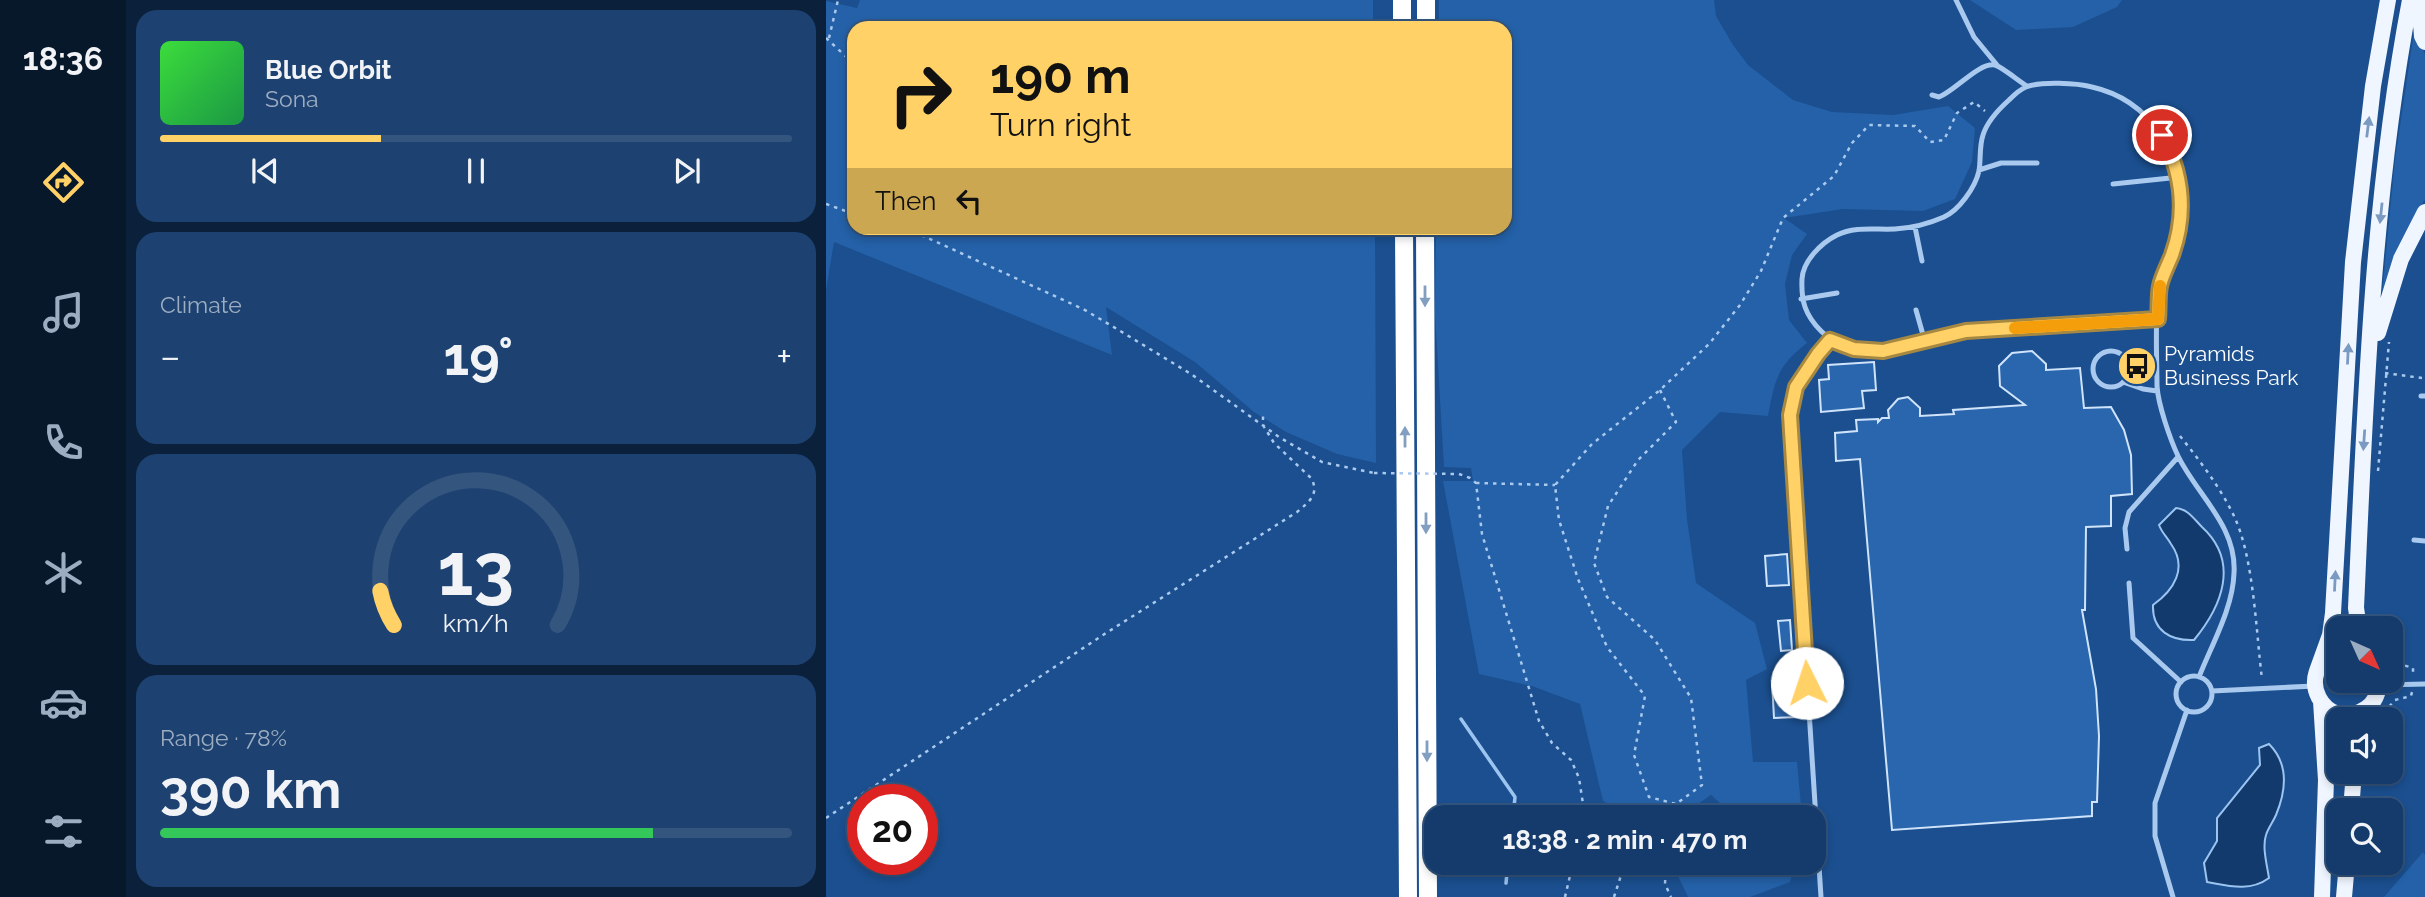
<!DOCTYPE html>
<meta charset="utf-8">
<style>
:root{--surface:#143b6b;--page:#1d4271;--text:#f1f3f6;--muted:#9dadc1;--line:#33557e;--accent:#ffd166}
body{margin:0;font-family:Raleway,sans-serif;background:var(--page);color:var(--text);height:100vh;display:flex;flex-direction:column;font-size:26px;white-space:nowrap}
*{box-sizing:border-box;margin:0}
p{font-size:23px;color:var(--muted)}
.icon{flex:none;width:38px;height:38px;fill:none;stroke:currentColor;stroke-width:2;stroke-linecap:round;stroke-linejoin:round}
.map{position:relative;flex:1;overflow:hidden}
.side{display:flex;flex-direction:column;gap:10px;padding:10px;background:#0b203b;width:700px}
.side>*{flex:none}
.hud{position:absolute;left:21px;top:21px;width:665px;height:214px;border-radius:21px;box-shadow:0 4px 10px #0003,0 0 0 2px var(--line);background:#ffd166;color:#111;overflow:hidden}
.needle{width:46px;rotate:135deg}
.fabs{position:absolute;left:1500px;top:616px;display:grid;gap:14px}
.fabs a{display:grid;place-items:center;width:77px;height:77px;border-radius:14px;background:var(--surface);box-shadow:0 4px 10px #0003,0 0 0 2px var(--line);font-size:35px}
.speed{position:absolute;left:21px;top:784px;display:flex;gap:14px;font-size:35px;font-weight:700;text-align:center}
.speed>*{display:grid;place-content:center;width:91px;height:91px;border-radius:50%;background:var(--surface);box-shadow:0 4px 10px #0003,0 0 0 2px var(--line);line-height:1}
.speed .limit{border:10px solid #d22;background:#fff;color:#111}
.pin{position:absolute;display:grid;place-items:center;width:60px;height:60px;color:#fff;margin:-30px;border:4px solid #fff;border-radius:50%;box-shadow:0 2px 7px #0007}
.me{position:absolute;width:77px;margin:-38px;rotate:356deg;stroke-linejoin:round;filter:drop-shadow(0 0 5px #0008)}
.turn{display:flex;align-items:center;gap:24px;height:147px;padding:0 28px;font-size:32px}
.turn .icon{width:91px;height:91px;stroke-width:2.5}
.turn b{display:block;font-size:49px;line-height:60px}
.then{display:flex;align-items:center;height:66px;padding:0 28px;background:#0003;gap:14px;font-size:26px}
.big{font-size:52px;font-weight:700;line-height:1.1}
.side .widget{flex:1;display:flex;flex-direction:column;justify-content:center;gap:10px;min-width:0;padding:0 24px;border-radius:21px;background:var(--page)}
.side .dial{align-items:center;gap:0}
.dial svg{height:182px;overflow:visible;fill:none;stroke:var(--line);stroke-width:7;stroke-linecap:round;text-anchor:middle}
.dial text{fill:var(--text);stroke:none}
.song{display:flex;align-items:center;gap:21px}
.cover{width:84px;height:84px;border-radius:10px;background:linear-gradient(135deg,hsl(120 70% 55%),hsl(140 70% 35%))}
.played{height:7px;border-radius:4px;background:linear-gradient(90deg,var(--accent) 35%,var(--line) 35%)}
.keys{display:flex;justify-content:space-around;direction:ltr}
.heat{display:flex;justify-content:space-between;align-items:center;font-size:38px;direction:ltr}
.charge{height:10px;border-radius:5px;background:linear-gradient(90deg,#34c759 78%,var(--line) 0)}
.trip{position:absolute;left:598px;top:805px;width:402px;height:70px;border-radius:21px;background:var(--surface);box-shadow:0 4px 10px #0003,0 0 0 2px var(--line);font-weight:700;line-height:70px;text-align:center}
main{display:flex;flex:1;min-height:0}
.tabs{display:flex;flex-direction:column;width:126px;justify-content:space-around;align-items:center;background:#08182b;color:var(--muted)}
.tabs .icon{width:49px;height:49px}
.tabs .current{color:var(--accent)}
.tabs b{font-size:32px;color:var(--text)}
.map>svg:first-child{display:block}
.green{fill:#2461a8}
.water{fill:#123a6d;stroke:#9cc4f0;stroke-width:2}
.lines{fill:none;stroke-linecap:round;stroke-linejoin:round}
.stream{stroke:#9cc4f0;stroke-width:3.5}
.building{fill:#2a66ad;stroke:#cfe3fa;stroke-width:2}
.path{stroke:#a9c9ee;stroke-width:2.5;stroke-dasharray:3.5 5;stroke-linecap:butt}
.lane{stroke:#a9c9ee;stroke-width:5}
.primary{stroke:#f0f6ff;stroke-width:16}
.highway{stroke:#fff;stroke-width:18}
.path-bridge{stroke:#a9c9ee;stroke-width:2.5;stroke-dasharray:3.5 5;stroke-linecap:butt}
.oneway{fill:#7b9ac1}
.oneway2{fill:#829ec1}
.route-casing{stroke:#a68842;stroke-width:18}
.route{stroke:#ffd166;stroke-width:12}
.slow{stroke:#f59e0b;stroke-width:12}
.labels{text-anchor:middle;stroke-width:7;stroke-linejoin:round;paint-order:stroke}
.poi-label{font-size:21px;fill:#fff;stroke:#1b4f8f;text-anchor:start}
</style>
<main>
<nav class="tabs">
<b>18:36</b>
<svg class="icon current" aria-label="directions" viewBox="0 0 24 24"><path d="M12 3l9 9-9 9-9-9zM9 14v-3h6M13 9l2 2-2 2"/></svg>
<svg class="icon" aria-label="music" viewBox="0 0 24 24"><path d="M9 18V5l10-2v13"/><circle cx="6" cy="18" r="3"/><circle cx="16" cy="16" r="3"/></svg>
<svg class="icon" aria-label="phone" viewBox="0 0 24 24"><path d="M5 4h4l2 5-3 2q2 4 5 5l2-3 5 2v4C11 20 4 13 5 4z"/></svg>
<svg class="icon" aria-label="climate" viewBox="0 0 24 24"><path d="M12 3v18M4 7l16 10M4 17L20 7"/></svg>
<svg class="icon" aria-label="car" viewBox="0 0 24 24"><path d="M5 17H2v-5l4-1 3-4h7l3 4 3 1v5h-3M9 17h6M6 11h13"/><circle cx="7" cy="17" r="2"/><circle cx="17" cy="17" r="2"/></svg>
<svg class="icon" aria-label="filters" viewBox="0 0 24 24"><path d="M4 7h16M4 17h16"/><circle cx="9" cy="7" r="2"/><circle cx="15" cy="17" r="2"/></svg>
</nav>
<section class="side">
<div class="widget">
<div class="song"><i class="cover"></i><div><b>Blue Orbit</b><p>Sona</p></div></div>
<div class="played"></div>
<div class="keys"><svg class="icon" aria-label="previous" viewBox="0 0 24 24"><path d="M18 5L8 12l10 7zM5 5v14"/></svg><svg class="icon" aria-label="pause" viewBox="0 0 24 24"><path d="M8 5v14M16 5v14"/></svg><svg class="icon" aria-label="next" viewBox="0 0 24 24"><path d="M6 5l10 7-10 7zM19 5v14"/></svg></div>
</div>
<div class="widget"><p>Climate</p>
<div class="heat"><a>−</a><b class="big">19°</b><a>+</a></div>
</div>
<div class="widget dial"><svg viewBox="0 0 100 80">
<path d="M14 69A42 42 0 1 1 86 69"/>
<path d="M14 69A42 42 0 0 1 8 54" stroke="#ffd166"/>
<text x="50" y="56" font-size="32" font-weight="700">13</text>
<text x="50" y="72" font-size="11">km/h</text>
</svg></div>
<div class="widget"><p>Range · 78%</p><b class="big">390 km</b><div class="charge"></div></div>
</section>
<div class="map">
<svg width="1599" height="897" viewBox="0 0 1599 897">
<rect width="100%" height="100%" fill="#1b4f8f"/>
<!-- green -->
<path class="green" d="M 34,0 L 547,0 L 547,28 L 28,28 L 28,228 L 549,228 L 550,463 L 511,454 L 460,432 L 428,412 L 369,362 L 280,307 L 286,355 L 8,242 L 0,290 L 0,1 L 31,8 Z
M 613,0 L 888,0 L 890,16 L 907,45 L 922,65 L 967,100 L 1006,112 L 1067,115 L 1122,106 L 1149,128 L 1146,162 L 1129,199 L 1097,211 L 1017,209 L 958,218 L 981,234 L 966,255 L 959,284 L 963,320 L 981,343 C 951,366 949,380 942,416 L 894,412 L 856,450 L 861,519 L 870,583 L 929,623 L 941,669 L 920,680 L 927,762 L 971,762 L 976,817 L 904,817 L 906,814 L 885,795 L 853,817 L 806,817 L 777,801 L 754,704 L 706,686 L 653,674 L 617,481 L 647,481 L 645,468 L 618,467 L 609,314 L 610,228 L 679,228 L 679,28 L 613,28 Z
M 1144,0 L 1296,0 L 1291,7 L 1247,27 L 1190,30 Z
M 1589,25 L 1599,55 L 1599,199 L 1587,218 L 1556,294 L 1569,160 Z
M 1597,852 L 1599,855 L 1599,897 L 1558,897 Z
M 863,863 L 969,863 L 964,882 L 924,897 L 862,897 L 852,876 Z"/>
<!-- water -->
<path class="water" d="M 1350,508 C 1362,509 1368,519 1376,527 C 1414,562 1396,606 1368,640 C 1345,641 1326,631 1327,605 C 1348,590 1362,568 1345,544 C 1341,537 1336,533 1333,525 Z
M 1443,744 C 1463,764 1460,791 1450,815 C 1447,822 1442,828 1440,835 C 1436,847 1441,865 1443,878 C 1424,892 1403,886 1381,882 L 1378,863 L 1391,841 L 1391,818 L 1434,765 L 1433,748 Z"/>
<g class="lines">
<!-- stream -->
<path class="stream" d="M 635,719 L 689,797 L 687,817
M 680,883 L 682,863"/>
</g>
<!-- building -->
<path class="building" d="M 1206,351 L 1220,364 L 1220,370 L 1254,368 L 1258,408 L 1285,407 L 1298,430 L 1305,455 L 1306,494 L 1285,496 L 1285,526 L 1260,527 L 1259,610 L 1256,610 L 1270,689 L 1273,736 L 1271,802 L 1266,802 L 1266,816 L 1066,830 L 1034,459 L 1010,461 L 1009,433 L 1031,431 L 1030,420 L 1052,419 L 1052,422 L 1056,418 L 1063,418 L 1062,410 L 1072,399 L 1082,397 L 1094,408 L 1094,416 L 1128,414 L 1127,410 L 1199,405 L 1174,386 L 1173,366 L 1186,353 Z
M 1048,362 L 1050,390 L 1036,391 L 1038,408 L 995,412 L 993,380 L 1003,379 L 1002,365 Z
M 961,554 L 963,585 L 941,586 L 939,556 Z
M 964,620 L 966,650 L 955,651 L 952,621 Z
M 971,680 L 972,717 L 948,718 L 946,681 Z"/>
<g class="lines">
<!-- path -->
<path class="path" d="M 0,38 L 28,64
M 3,38 L 12,0
M 28,136 L 28,143
M 0,204 L 28,214
M 80,228 L 257,309 L 286,326 L 365,374 L 453,437 L 496,462 L 548,473
M 1559,373 L 1596,378
M 834,390 L 850,422 L 812,460 L 782,506 L 768,563 L 781,597 L 829,640 L 865,698 L 876,785 L 850,804 L 823,797 L 808,755 L 819,696 L 781,647 L 752,579 L 733,520 L 729,485 L 766,444 L 834,390 L 883,344 L 914,305 L 935,271 L 957,218 L 1008,176 L 1026,143 L 1043,125 L 1089,126 L 1104,142 L 1118,140 L 1131,113 L 1148,102 L 1159,111
M 1354,436 C 1374,461 1394,487 1408,516 C 1428,558 1430,632 1436,679
M 1552,471 L 1563,342
M 633,474 L 644,478 L 650,483 L 656,534 L 713,721 L 726,743 L 745,760 L 753,778 L 759,817
M 650,483 L 729,485
M 1564,658 L 1574,664 L 1587,668 L 1587,675
M 1552,719 L 1569,700 L 1585,696 L 1586,692
M 846,817 L 850,804
M 0,818 L 277,635 L 471,512 C 483,502 494,494 485,478 L 448,443 L 437,425 L 437,413
M 840,863 L 839,884 L 845,897
M 739,897 L 747,863
M 788,897 L 799,863"/>
<!-- lane -->
<path class="lane" d="M 1130,0 L 1148,37 L 1171,65
M 1106,95 L 1113,97 C 1129,91 1153,62 1169,65 C 1176,67 1194,82 1201,86
M 1153,170 L 1175,163 L 1211,163
M 1287,184 L 1354,177
M 1089,227 L 1096,261
M 975,299 L 1011,293
M 1090,310 L 1099,342
M 1332,319 C 1290,320 1249,324 1207,327 C 1186,329 1163,327 1141,331 C 1094,337 1036,372 995,331 C 979,315 975,301 976,279 C 977,261 995,243 1011,235 C 1029,226 1049,230 1069,229 C 1086,228 1102,224 1118,217 C 1133,210 1149,188 1153,171 C 1155,160 1153,147 1157,135 C 1161,122 1173,109 1183,100 C 1187,96 1195,89 1200,87 C 1215,81 1251,83 1266,87 C 1324,100 1359,155 1355,213 C 1353,238 1341,260 1335,283 C 1328,310 1331,358 1331,386 C 1332,404 1344,439 1352,456 C 1371,495 1411,526 1408,573 C 1407,608 1386,644 1373,677
M1267 369a18 18 0 1 1 36 0a18 18 0 1 1-36 0Z
M 1297,382 L 1317,389 L 1331,391
M 1595,396 L 1599,396
M 1588,540 L 1599,541
M 1301,549 L 1299,528 L 1303,512 L 1352,457
M 1303,583 L 1307,638 L 1355,682
M1350 694a18 18 0 1 1 36 0a18 18 0 1 1-36 0Z
M 1557,685 L 1599,684
M 1386,691 L 1488,686
M 995,897 L 964,415 L 970,387 L 992,354 L 1004,340
M 1347,897 L 1329,836 L 1329,803 L 1361,710"/>
<!-- primary -->
<path class="primary" d="M 1593,0 L 1596,36 L 1599,42
M 1552,333 L 1575,259 L 1599,212
M 1533,628 L 1530,608 C 1539,406 1546,200 1584,0
M 1512,651 C 1464,672 1500,735 1539,709 C 1549,703 1553,692 1553,681
M 1491,671 L 1504,635 L 1507,613 L 1527,262 L 1547,86 L 1562,0
M 1495,701 L 1500,780 L 1496,897
M 1525,810 L 1528,772
M 1518,897 L 1521,863"/>
<!-- highway -->
<path class="highway" d="M 576,0 L 576,28
M 600,28 L 600,0
M 578,228 L 582,897
M 599,228 L 602,897"/>
<!-- path-bridge -->
<path class="path-bridge" d="M 548,473 L 633,474"/>
</g>
<!-- one-way arrows -->
<defs><path id="oneway-solid" d="M-6-.8H1V-3.2L6.5 0L1 3.2V.8H-6Z" transform="scale(1.75)"/></defs>
<g class="oneway">
<use href="#oneway-solid" transform="translate(1542 127) rotate(-83)"/>
<use href="#oneway-solid" transform="translate(1555 213) rotate(96)"/>
<use href="#oneway-solid" transform="translate(1522 354) rotate(-87)"/>
<use href="#oneway-solid" transform="translate(1538 440) rotate(94)"/>
<use href="#oneway-solid" transform="translate(1509 581) rotate(-87)"/>
</g>
<g class="oneway2">
<use href="#oneway-solid" transform="translate(599 296) rotate(90)"/>
<use href="#oneway-solid" transform="translate(579 437) rotate(-90)"/>
<use href="#oneway-solid" transform="translate(600 523) rotate(90)"/>
<use href="#oneway-solid" transform="translate(601 751) rotate(90)"/>
</g>
<g class="lines">
<!-- route casing -->
<g class="route-casing">
<path id="route" d="M 981,683 L 964,415 L 970,387 L 992,354 L 1004,340 L 1028,349 L 1057,351 L 1140,331 L 1332,319 C 1333,308 1332,296 1334,286 C 1336,276 1342,265 1346,255 C 1361,213 1357,174 1336,135"/>
</g>
<!-- route -->
<use href="#route" class="route"/>
<!-- slow -->
<path class="slow" d="M 1189,328 L 1332,319 L 1334,286"/>
</g>
<!-- icons -->
<defs>
<g id="bus-disc" transform="scale(2.0125)"><circle r="9.5" fill="#ffd166" stroke="#1b4f8f"/><path d="M-5-6H5V4H4V6H2V4H-2V6H-4V4H-5ZM-3.5-4V0h7V-4ZM-3.5 1.2v1.5H-2V1.2ZM2 1.2v1.5H3.5V1.2Z" fill="#111"/></g>
</defs>
<g fill-rule="evenodd">
<use href="#bus-disc" x="1311" y="366"/>
</g>
<g class="labels">
<!-- poi labels -->
<g class="poi-label">
<text x="1338" y="361">Pyramids<tspan x="1338" dy="24">Business Park</tspan></text>
</g>
</g>
</svg>
<div class="fabs">
<a><svg class="needle" viewBox="-14 -14 28 28"><path d="M0-13l5 13h-10z" fill="#e53935"/><path d="M0 13l5-13h-10z" fill="#9dadc1"/></svg></a>
<a><svg class="icon" aria-label="sound" viewBox="0 0 24 24"><path d="M4 9h4l5-4v14l-5-4H4zM17 9q2 3 0 6"/></svg></a>
<a><svg class="icon" aria-label="search" viewBox="0 0 24 24"><circle cx="10" cy="10" r="6"/><path d="M15 15l6 6"/></svg></a>
</div>
<div class="speed"><div class="limit">20</div></div>
<div class="pin" style="left:1336px;top:135px;background:#d93025"><svg class="icon" aria-label="arrive" viewBox="0 0 24 24"><path d="M6 21V4h12l-3 4 3 4H6"/></svg></div>
<svg class="me" style="left:981px;top:683px" viewBox="-20 -20 40 40"><circle r="19" fill="#fff"/><path d="M0-13L10 11 0 6-10 11z" fill="#ffd166"/></svg>
<div class="trip">18:38 · 2 min · 470 m</div>
<div class="hud">
<div class="turn"><svg class="icon" aria-label="right" viewBox="0 0 24 24"><path d="M7 20v-9h11M14 6l5 5-5 5"/></svg><div><b>190 m</b>Turn right</div></div>
<div class="then">Then<svg class="icon" aria-label="left" viewBox="0 0 24 24"><path d="M17 20v-9H6M10 6l-5 5 5 5"/></svg></div>
</div>
</div>
</main>
